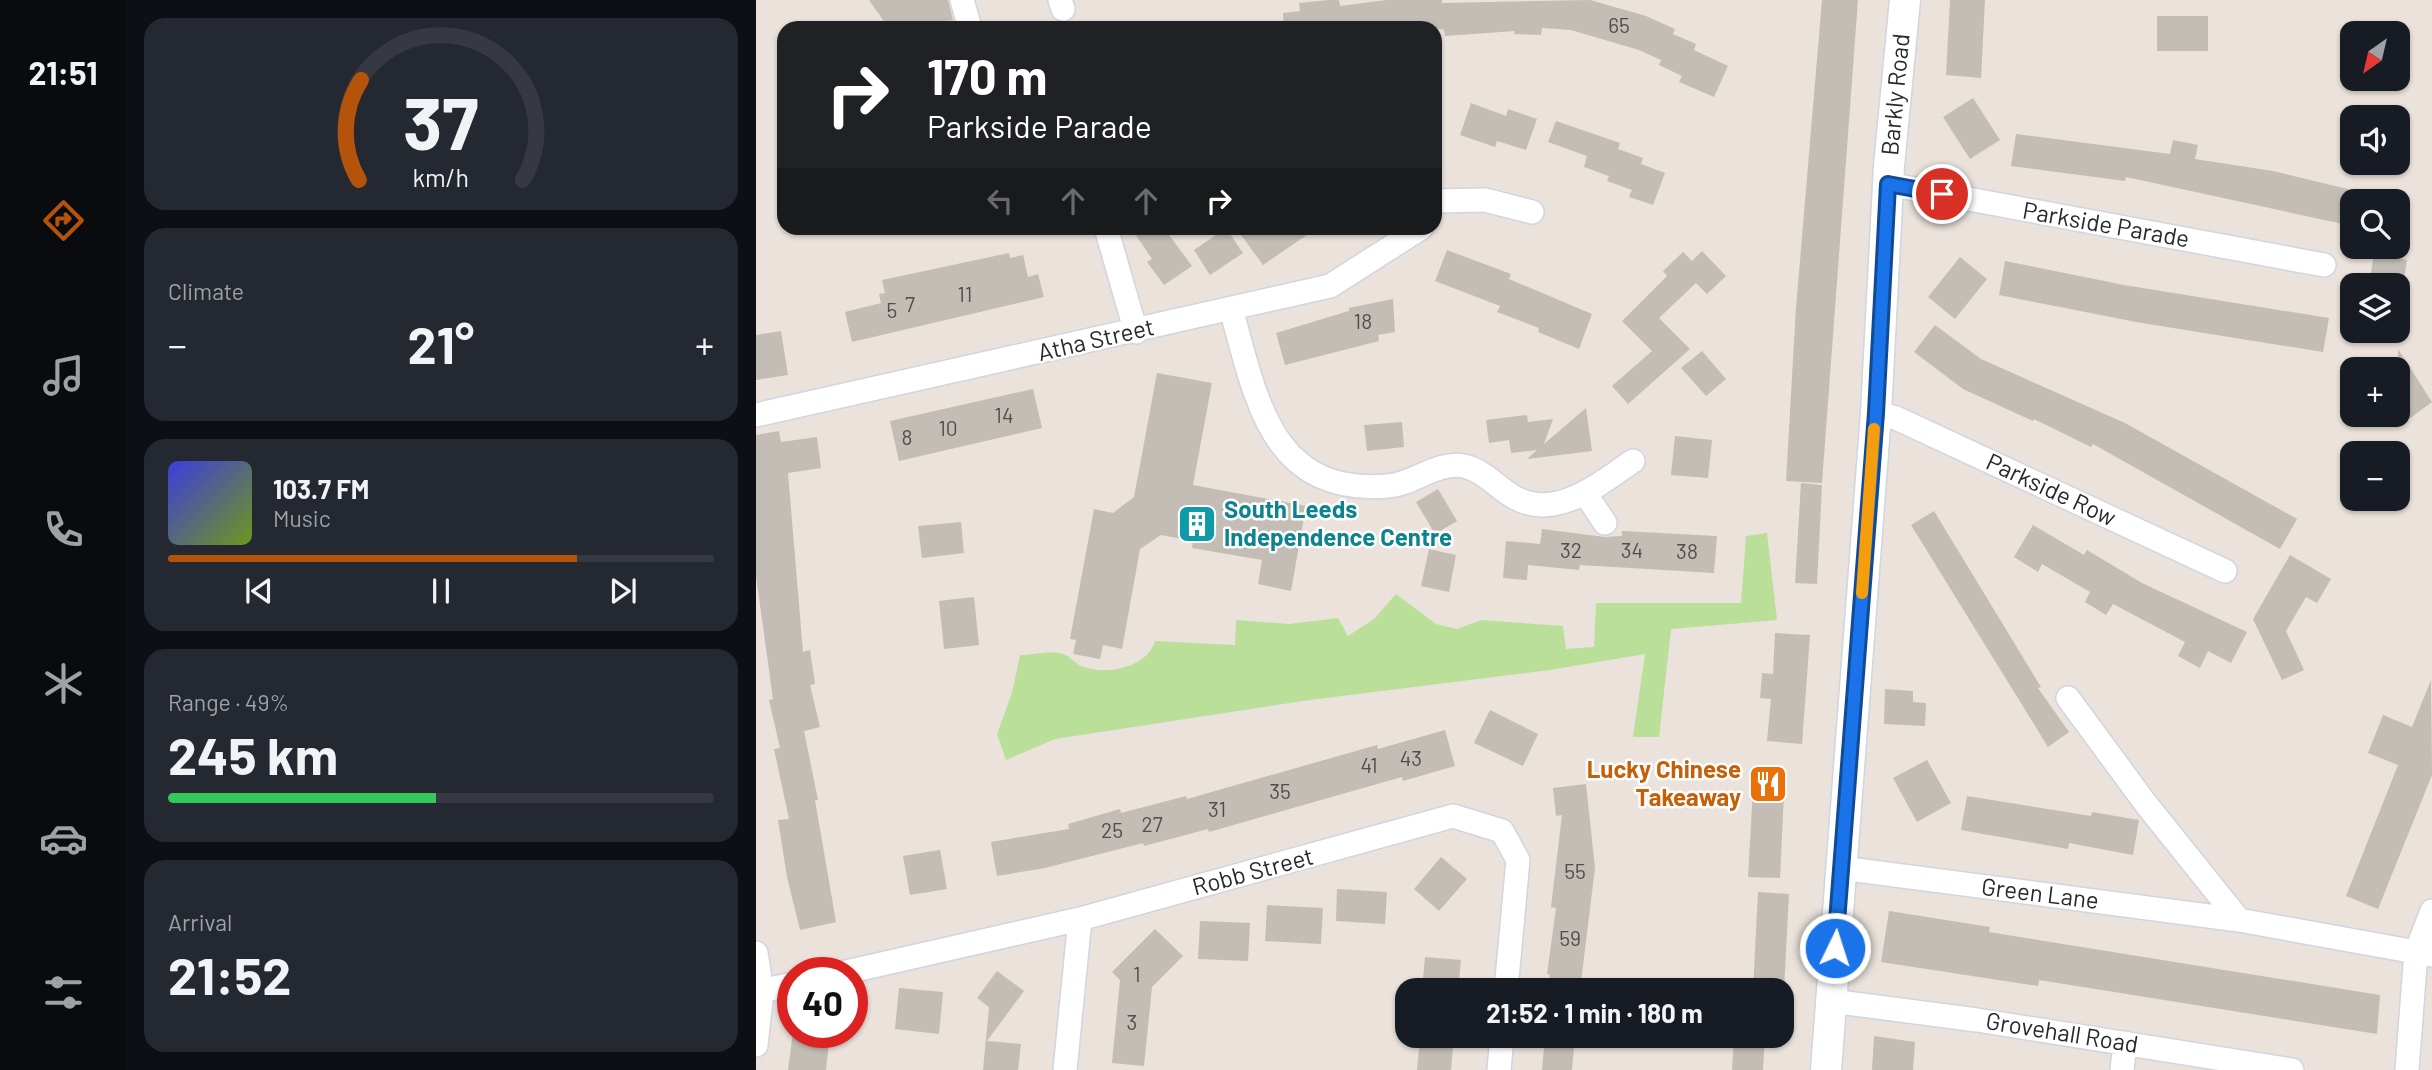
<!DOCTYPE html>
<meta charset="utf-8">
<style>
:root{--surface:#171b24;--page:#242831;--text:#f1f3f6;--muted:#9ea1a6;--line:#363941;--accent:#b45309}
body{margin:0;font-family:Barlow,sans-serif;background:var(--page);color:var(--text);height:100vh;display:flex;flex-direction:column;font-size:26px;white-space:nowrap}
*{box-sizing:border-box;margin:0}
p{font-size:23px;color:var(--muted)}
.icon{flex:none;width:38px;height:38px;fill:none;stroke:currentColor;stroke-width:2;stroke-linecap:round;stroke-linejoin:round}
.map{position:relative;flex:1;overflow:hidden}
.drawer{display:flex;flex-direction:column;gap:18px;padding:18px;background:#0d0f14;width:630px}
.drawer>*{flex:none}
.guide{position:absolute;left:21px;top:21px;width:665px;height:214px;border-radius:21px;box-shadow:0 2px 5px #0004;background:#202124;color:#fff;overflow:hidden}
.needle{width:46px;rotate:214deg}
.buttons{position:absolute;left:1584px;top:21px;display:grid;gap:14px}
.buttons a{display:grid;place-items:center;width:70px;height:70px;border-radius:14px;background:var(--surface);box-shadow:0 2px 5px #0004;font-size:35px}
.speed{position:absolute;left:21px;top:957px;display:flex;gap:14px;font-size:35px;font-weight:700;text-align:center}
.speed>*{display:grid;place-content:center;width:91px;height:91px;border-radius:50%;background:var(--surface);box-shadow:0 2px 5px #0004;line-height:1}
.speed .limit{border:10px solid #d22;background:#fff;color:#111}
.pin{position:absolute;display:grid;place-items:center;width:60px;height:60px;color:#fff;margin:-30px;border:4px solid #fff;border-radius:50%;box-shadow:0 2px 7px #0007}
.me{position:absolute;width:77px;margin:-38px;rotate:4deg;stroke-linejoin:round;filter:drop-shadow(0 0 5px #0008)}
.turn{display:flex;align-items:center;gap:24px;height:147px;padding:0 35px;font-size:32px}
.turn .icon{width:91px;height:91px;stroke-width:2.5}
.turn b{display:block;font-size:49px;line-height:60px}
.lanes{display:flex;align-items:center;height:66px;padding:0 35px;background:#0003;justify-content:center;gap:35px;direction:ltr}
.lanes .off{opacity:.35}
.big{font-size:52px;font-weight:700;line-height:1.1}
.drawer .card{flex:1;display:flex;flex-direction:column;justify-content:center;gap:10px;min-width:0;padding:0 24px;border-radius:21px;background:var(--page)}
.drawer .dial{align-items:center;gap:0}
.dial svg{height:182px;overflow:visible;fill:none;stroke:var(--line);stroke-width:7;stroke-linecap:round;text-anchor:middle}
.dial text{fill:var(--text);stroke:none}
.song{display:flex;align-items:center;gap:21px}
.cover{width:84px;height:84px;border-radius:10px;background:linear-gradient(135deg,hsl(240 70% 55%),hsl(80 70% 35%))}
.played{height:7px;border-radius:4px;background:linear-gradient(90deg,var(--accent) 75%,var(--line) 75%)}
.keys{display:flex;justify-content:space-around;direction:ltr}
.heat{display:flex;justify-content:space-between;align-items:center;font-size:38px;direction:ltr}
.charge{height:10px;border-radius:5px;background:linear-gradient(90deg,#34c759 49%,var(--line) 0)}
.trip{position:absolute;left:639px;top:978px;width:399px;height:70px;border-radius:21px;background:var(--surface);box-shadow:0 2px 5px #0004;font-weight:700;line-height:70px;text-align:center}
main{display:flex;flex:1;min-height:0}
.dock{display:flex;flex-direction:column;width:126px;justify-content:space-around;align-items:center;background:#090b0e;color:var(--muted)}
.dock .icon{width:49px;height:49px}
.dock .active{color:var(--accent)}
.dock b{font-size:32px;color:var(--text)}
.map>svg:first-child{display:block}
.green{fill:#badf99}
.building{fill:#c3bdb6}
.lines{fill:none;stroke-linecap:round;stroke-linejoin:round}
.minor-casing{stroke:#d0d5e1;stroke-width:26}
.tertiary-casing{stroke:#d0d5e1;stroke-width:33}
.minor{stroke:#fff;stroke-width:23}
.tertiary{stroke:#fff;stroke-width:30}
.route-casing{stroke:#114b97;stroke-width:18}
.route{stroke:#1a73e8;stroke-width:12}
.slow{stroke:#f59e0b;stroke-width:12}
.labels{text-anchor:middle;stroke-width:5;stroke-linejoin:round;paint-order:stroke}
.number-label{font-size:21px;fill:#504e4c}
.street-label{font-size:24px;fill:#292929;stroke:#fff}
.culture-label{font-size:24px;font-weight:bold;fill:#0d838f;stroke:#fff;text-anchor:start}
.food-label{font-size:24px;font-weight:bold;fill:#c56008;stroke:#fff;text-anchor:end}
</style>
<main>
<nav class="dock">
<b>21:51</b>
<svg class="icon active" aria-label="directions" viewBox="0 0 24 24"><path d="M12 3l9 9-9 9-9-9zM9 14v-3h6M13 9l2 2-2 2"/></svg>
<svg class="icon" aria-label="music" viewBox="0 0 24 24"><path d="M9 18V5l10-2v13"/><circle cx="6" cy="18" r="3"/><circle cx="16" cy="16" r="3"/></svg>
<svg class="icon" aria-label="phone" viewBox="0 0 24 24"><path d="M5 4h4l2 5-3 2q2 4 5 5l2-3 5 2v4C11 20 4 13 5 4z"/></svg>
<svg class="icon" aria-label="climate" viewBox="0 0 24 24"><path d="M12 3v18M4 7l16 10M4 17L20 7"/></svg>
<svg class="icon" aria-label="car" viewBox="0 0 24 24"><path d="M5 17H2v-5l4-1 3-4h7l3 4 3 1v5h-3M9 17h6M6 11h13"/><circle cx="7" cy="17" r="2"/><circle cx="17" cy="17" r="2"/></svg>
<svg class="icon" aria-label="filters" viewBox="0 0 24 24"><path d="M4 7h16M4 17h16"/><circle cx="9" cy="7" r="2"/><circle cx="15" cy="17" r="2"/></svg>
</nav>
<section class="drawer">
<div class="card dial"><svg viewBox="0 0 100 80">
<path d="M14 69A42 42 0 1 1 86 69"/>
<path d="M14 69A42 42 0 0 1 15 25" stroke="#b45309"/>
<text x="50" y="56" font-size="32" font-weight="700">37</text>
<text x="50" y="72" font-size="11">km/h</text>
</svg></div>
<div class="card"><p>Climate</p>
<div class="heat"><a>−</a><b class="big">21°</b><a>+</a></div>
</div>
<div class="card">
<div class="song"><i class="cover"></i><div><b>103.7 FM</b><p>Music</p></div></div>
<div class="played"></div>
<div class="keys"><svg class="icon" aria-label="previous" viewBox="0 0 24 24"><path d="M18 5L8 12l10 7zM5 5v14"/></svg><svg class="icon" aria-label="pause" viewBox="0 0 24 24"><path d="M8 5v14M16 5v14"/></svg><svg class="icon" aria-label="next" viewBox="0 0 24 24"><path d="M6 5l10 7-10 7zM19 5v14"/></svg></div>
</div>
<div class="card"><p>Range · 49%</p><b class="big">245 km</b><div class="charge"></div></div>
<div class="card"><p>Arrival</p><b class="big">21:52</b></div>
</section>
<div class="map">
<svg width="1676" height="1070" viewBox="0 0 1676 1070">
<rect width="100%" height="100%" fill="#eae2db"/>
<!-- green -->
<path class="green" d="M 1011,533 L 1021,620 L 915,629 L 903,737 L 877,737 L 889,654 L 794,670 L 554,700 L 299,739 L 250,760 L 241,734 L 256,693 L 264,655 C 276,655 295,650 307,654 C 314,656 319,663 325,666 C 350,676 391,668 399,641 L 479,645 L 480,620 L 533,624 L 582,618 L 592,636 L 618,619 L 640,594 L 680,624 L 701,629 L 725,620 L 807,626 L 810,649 L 838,647 L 840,603 L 985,603 L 990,536 Z"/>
<!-- building -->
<path class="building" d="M 113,0 L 192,0 L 197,20 L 132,27 Z
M 573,0 L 583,0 L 584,6 L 630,0 L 686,0 L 686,3 L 834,0 L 890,16 L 919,29 L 917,34 L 940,44 L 938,50 L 972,66 L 958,97 L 923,82 L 926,76 L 903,65 L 905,60 L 883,50 L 815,30 L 786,28 L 785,35 L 758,34 L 759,31 L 689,36 L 688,30 L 679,28 L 528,28 L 527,13 L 544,11 L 543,3 Z
M 1066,0 L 1102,0 L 1066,483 L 1030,481 L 1040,308 Z
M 1194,0 L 1229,0 L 1225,78 L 1190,75 Z
M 1401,16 L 1452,16 L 1452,51 L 1401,51 Z
M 1217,98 L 1244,140 L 1214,159 L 1187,117 Z
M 715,103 L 750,116 L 752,109 L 781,119 L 770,150 L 741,141 L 739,147 L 704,135 Z
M 800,121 L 864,143 L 862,149 L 887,158 L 885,164 L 909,173 L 897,205 L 873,197 L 876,190 L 851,181 L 853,176 L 828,167 L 831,156 L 792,142 Z
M 1260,134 L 1414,154 L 1417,140 L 1442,145 L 1439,159 L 1517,171 L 1596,190 L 1596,226 L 1370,177 L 1369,181 L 1255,166 Z
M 375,228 L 408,228 L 436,266 L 408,285 L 391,262 L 396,259 Z
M 470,228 L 487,253 L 454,275 L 438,250 Z
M 480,228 L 561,228 L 507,265 Z
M 691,250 L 755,274 L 753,279 L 836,314 L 823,349 L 782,332 L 783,328 L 741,312 L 744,306 L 679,281 Z
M 946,251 L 970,276 L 951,294 L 940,283 L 903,318 L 934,349 L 872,404 L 856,386 L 896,351 L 866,321 L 911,276 L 907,271 L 927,252 L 936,261 Z
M 253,253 L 254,258 L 267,255 L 272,277 L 282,274 L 288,297 L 96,342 L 89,312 L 125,303 L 123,294 L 129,293 L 126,280 Z
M 1618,254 L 1651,260 L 1647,285 L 1613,285 Z
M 1204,257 L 1231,279 L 1199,319 L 1172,297 Z
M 1249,261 L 1368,285 L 1573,318 L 1567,352 L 1380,322 L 1243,295 Z
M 637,299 L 639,332 L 622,335 L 623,341 L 529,365 L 520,333 L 593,311 L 593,308 Z
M 1179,325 L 1225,359 L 1369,423 L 1541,519 L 1524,549 L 1337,444 L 1335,447 L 1278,419 L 1277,421 L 1207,389 L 1158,352 Z
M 25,331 L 32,375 L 0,380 L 0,335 Z
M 1642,349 L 1676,402 L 1642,427 Z
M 946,351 L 970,379 L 950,396 L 925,368 Z
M 401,373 L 456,383 L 437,485 L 550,506 L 535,591 L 502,584 L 506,560 L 436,548 L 437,541 L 405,535 L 384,549 L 366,649 L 347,645 L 344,659 L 317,654 L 320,640 L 314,639 L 338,509 L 357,513 L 378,497 Z
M 277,389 L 286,428 L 143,461 L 134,421 Z
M 830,408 L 836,451 L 771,459 L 781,450 L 755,453 L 753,440 L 733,443 L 730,420 L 771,415 L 772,422 L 797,419 L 788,444 Z
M 646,422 L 648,447 L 611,451 L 608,425 Z
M 23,431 L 25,442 L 61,437 L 65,468 L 32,473 L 47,652 L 54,650 L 59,684 L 54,685 L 64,727 L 48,731 L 62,800 L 59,800 L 80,922 L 44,930 L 31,877 L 22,820 L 33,819 L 18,749 L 24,748 L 13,700 L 17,699 L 0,576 L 0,435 Z
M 919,436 L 956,440 L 952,478 L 915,475 Z
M 1045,483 L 1066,485 L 1061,584 L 1039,583 Z
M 682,489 L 701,521 L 679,534 L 660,502 Z
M 1178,511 L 1285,687 L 1282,688 L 1313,732 L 1292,747 L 1155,525 Z
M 205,522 L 208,553 L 166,558 L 162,526 Z
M 1277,525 L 1328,555 L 1331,550 L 1386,583 L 1491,632 L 1475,663 L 1452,651 L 1444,668 L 1422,656 L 1429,642 L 1357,604 L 1350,615 L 1329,602 L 1334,592 L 1286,564 L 1282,572 L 1258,557 Z
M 786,529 L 849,537 L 866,536 L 866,531 L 961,536 L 958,573 L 824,565 L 823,570 L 772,565 L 771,580 L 747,578 L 750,541 L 784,544 Z
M 673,549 L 700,555 L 693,592 L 665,586 Z
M 1534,555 L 1575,579 L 1561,603 L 1550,597 L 1530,631 L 1548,670 L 1526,680 L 1497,619 Z
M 218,597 L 223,645 L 188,649 L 183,601 Z
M 1019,633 L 1054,635 L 1046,744 L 1011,741 L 1015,699 L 1004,698 L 1005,686 L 1006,673 L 1017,674 Z
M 1675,680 L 1676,775 L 1622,909 L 1590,896 L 1642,765 L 1612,753 L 1627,715 L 1656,727 Z
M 1129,689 L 1157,691 L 1157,702 L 1170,703 L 1169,726 L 1128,724 Z
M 734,710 L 782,734 L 767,766 L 718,743 Z
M 689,730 L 699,766 L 647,781 L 646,777 L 453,832 L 452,829 L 388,846 L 387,843 L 289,868 L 241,876 L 235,842 L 313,829 L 312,824 L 364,809 L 365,813 L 430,796 L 431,799 L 621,745 L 622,749 Z
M 1171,760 L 1195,803 L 1161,822 L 1137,778 Z
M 998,770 L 1029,772 L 1024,878 L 992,877 Z
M 830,784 L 839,868 L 824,990 L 792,990 L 794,975 L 791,974 L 800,908 L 795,907 L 806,815 L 800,816 L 797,788 Z
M 1211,796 L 1335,816 L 1336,812 L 1383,820 L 1377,855 L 1313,843 L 1312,849 L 1205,830 Z
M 184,850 L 191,889 L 154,895 L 147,856 Z
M 685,857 L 711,879 L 683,911 L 658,889 Z
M 581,889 L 631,892 L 629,924 L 580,921 Z
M 1002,892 L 1033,894 L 1028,990 L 997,990 Z
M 511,905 L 567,908 L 565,944 L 509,941 Z
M 1133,911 L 1234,927 L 1233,932 L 1624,995 L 1621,1034 L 1283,980 L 1282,986 L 1125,962 Z
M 444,921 L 494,923 L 492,961 L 442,959 Z
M 399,929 L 427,956 L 396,987 L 388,1066 L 356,1063 L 364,980 L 356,972 Z
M 669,957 L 705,960 L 702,990 L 666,990 Z
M 241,971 L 268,991 L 231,1041 L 265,1044 L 262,1070 L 227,1070 L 233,1007 L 221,998 Z
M 143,988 L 187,992 L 183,1034 L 139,1029 Z
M 37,1032 L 74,1032 L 70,1070 L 32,1070 Z
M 664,1036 L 698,1036 L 695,1070 L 661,1070 Z
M 789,1036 L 819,1036 L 816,1070 L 786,1070 Z
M 978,1036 L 1009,1036 L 1007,1070 L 976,1070 Z
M 1118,1036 L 1159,1042 L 1157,1070 L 1116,1070 Z"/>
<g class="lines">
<!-- minor casing -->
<g class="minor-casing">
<path id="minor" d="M 206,0 L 214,28
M 304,0 L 307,9
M 1132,184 L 1568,265
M 679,201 L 729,200 L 776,212
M 350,228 L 380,332
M 475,309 C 500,397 514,496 632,486 C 658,484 681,461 708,466 C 726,470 738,484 753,494 C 796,524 842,485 877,461
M 1120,413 L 1140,418 L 1469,571
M 0,415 L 574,286 L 665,228
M 829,493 L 849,523
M 1312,698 L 1390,804 L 1483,920
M 1085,868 L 1483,920 L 1676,955
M 0,953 L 6,991 L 0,1045
M 86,973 L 324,919 L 697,816 L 746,831 L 762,860 L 750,990
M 0,992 L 37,984
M 1075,1001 L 1221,1020 L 1536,1070
M 309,1070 L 324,919
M 743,1070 L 746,1036
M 1366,1070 L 1369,1043
M 1651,1070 L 1660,952 L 1676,911"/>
</g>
<!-- tertiary casing -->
<g class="tertiary-casing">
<g id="tertiary">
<path id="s1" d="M 1070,1070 L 1120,413 L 1133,166 L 1149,0"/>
</g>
</g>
<!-- minor -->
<use href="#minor" class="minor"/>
<!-- tertiary -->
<use href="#tertiary" class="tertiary"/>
</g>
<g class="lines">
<!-- route casing -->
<g class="route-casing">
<path id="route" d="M 1079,948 L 1120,413 L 1132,184 L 1186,194"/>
</g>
<!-- route -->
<use href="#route" class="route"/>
<!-- slow -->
<path class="slow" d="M 1106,593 L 1118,429"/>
</g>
<!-- icons -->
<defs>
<g id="building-square" transform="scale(2.0125)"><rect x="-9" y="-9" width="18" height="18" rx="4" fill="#0f9aa8" stroke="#fff"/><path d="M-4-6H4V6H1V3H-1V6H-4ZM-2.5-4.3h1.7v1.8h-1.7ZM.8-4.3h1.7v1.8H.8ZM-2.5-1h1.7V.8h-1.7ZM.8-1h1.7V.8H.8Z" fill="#fff"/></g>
<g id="restaurant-square" transform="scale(2.0125)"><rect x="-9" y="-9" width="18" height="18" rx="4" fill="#e8710a" stroke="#fff"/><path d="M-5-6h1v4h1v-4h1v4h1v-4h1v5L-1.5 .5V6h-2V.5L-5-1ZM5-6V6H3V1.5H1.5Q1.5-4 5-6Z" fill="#fff"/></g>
</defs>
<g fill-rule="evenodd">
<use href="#building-square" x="441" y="524"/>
<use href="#restaurant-square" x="1012" y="784"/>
</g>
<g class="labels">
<!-- number labels -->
<g class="number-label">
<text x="863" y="33">65</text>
<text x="209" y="302">11</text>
<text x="154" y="312">7</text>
<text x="136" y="318">5</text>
<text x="607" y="329">18</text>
<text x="248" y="423">14</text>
<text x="192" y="436">10</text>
<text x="151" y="445">8</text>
<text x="815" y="558">32</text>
<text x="876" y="558">34</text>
<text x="931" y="559">38</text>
<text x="655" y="766">43</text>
<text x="613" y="773">41</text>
<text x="524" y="799">35</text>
<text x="461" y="817">31</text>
<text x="396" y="832">27</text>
<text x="356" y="838">25</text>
<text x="819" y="879">55</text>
<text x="814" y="946">59</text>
<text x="381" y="982">1</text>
<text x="376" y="1030">3</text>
</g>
<!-- street labels -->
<g class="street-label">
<text dy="8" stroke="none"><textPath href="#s1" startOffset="978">Barkly Road</textPath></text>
<text transform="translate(1350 225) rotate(10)" y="8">Parkside Parade</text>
<text transform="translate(340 340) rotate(-13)" y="8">Atha Street</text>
<text transform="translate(1295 490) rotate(25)" y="8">Parkside Row</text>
<text transform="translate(497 872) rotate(-15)" y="8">Robb Street</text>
<text transform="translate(1284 894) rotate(7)" y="8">Green Lane</text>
<text transform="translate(1306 1033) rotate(9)" y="8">Grovehall Road</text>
</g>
<!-- culture labels -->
<g class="culture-label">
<text x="468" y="518">South Leeds<tspan x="468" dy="28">Independence Centre</tspan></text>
</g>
<!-- food labels -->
<g class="food-label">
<text x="985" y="778">Lucky Chinese<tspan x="985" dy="28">Takeaway</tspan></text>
</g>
</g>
</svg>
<div class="buttons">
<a><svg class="needle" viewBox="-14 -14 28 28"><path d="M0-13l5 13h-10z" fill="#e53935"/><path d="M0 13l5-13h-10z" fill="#9ea1a6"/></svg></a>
<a><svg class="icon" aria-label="sound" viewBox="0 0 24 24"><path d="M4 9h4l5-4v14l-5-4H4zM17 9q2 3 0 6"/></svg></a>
<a><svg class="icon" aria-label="search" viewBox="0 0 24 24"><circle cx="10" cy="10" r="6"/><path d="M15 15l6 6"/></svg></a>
<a><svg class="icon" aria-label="layers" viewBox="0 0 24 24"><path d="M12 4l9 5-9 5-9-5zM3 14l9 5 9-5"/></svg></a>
<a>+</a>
<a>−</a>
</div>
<div class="speed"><div class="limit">40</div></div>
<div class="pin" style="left:1186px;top:194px;background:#d93025"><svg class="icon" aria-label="arrive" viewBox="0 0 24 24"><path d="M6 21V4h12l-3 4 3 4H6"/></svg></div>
<svg class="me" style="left:1079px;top:948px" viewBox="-20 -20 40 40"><circle r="17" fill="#1a73e8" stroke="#fff" stroke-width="3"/><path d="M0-11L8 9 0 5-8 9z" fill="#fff"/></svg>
<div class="trip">21:52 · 1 min · 180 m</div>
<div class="guide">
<div class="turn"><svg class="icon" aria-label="right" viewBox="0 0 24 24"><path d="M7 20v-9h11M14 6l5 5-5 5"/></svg><div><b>170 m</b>Parkside Parade</div></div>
<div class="lanes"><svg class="icon off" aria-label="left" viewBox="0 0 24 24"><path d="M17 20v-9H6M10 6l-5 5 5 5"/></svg><svg class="icon off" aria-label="ahead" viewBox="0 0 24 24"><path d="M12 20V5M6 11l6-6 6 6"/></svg><svg class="icon off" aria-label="ahead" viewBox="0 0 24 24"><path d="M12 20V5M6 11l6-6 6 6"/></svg><svg class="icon" aria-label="right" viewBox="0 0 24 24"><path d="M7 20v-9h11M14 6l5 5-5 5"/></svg></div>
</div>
</div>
</main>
